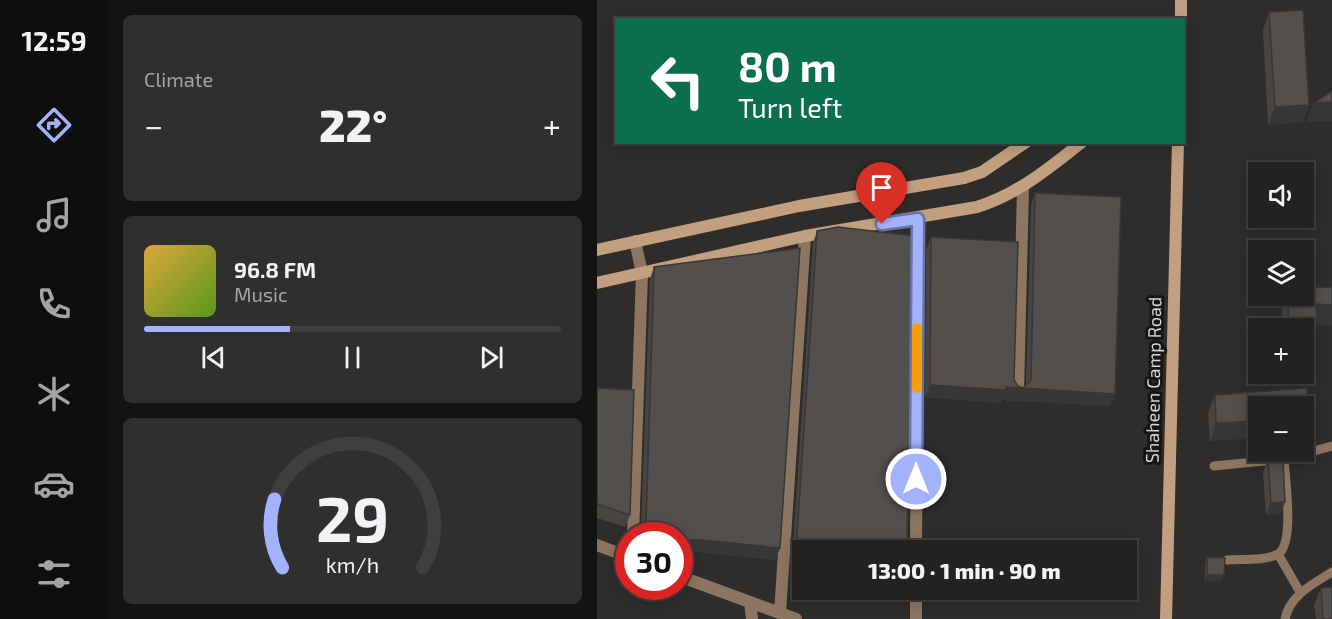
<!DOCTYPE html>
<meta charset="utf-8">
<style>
:root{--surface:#232220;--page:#2f2f2d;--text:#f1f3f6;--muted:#a3a4a5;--line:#403f3e;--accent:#a2b2fd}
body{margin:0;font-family:"Exo 2",sans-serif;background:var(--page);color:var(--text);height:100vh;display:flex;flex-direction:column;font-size:22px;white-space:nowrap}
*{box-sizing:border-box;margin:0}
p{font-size:20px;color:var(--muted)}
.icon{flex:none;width:33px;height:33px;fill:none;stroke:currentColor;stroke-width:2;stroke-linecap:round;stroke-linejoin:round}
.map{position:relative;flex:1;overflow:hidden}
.side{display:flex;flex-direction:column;gap:15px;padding:15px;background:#131312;width:489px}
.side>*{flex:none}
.banner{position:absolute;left:18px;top:18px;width:570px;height:126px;border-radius:0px;box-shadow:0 3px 15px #0003,0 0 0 2px var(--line);background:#0b6e4f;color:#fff;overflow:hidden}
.buttons{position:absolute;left:651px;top:162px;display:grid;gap:12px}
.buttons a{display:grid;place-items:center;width:66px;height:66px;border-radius:0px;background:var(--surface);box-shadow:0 3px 15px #0003,0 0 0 2px var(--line);font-size:30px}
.speed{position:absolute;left:18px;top:522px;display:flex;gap:12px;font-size:30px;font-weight:700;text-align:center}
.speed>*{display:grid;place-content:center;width:78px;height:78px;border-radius:50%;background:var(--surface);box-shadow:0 3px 15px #0003,0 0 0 2px var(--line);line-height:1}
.speed .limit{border:9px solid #d22;background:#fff;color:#111}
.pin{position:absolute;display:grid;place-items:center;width:51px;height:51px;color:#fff;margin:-62px -26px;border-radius:50% 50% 50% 0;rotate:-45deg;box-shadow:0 0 6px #0007}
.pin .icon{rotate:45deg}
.me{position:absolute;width:66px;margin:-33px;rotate:0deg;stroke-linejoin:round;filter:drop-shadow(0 0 4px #0008)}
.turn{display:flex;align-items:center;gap:21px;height:126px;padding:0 24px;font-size:27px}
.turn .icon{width:78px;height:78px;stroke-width:2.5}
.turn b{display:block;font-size:42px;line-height:51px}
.big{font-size:45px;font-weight:800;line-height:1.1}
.side .tile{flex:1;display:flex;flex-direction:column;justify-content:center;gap:9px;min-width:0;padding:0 21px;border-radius:9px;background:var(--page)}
.side .dial{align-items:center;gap:0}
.dial svg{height:156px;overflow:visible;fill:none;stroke:var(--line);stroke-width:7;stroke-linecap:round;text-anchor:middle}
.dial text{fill:var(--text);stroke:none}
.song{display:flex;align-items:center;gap:18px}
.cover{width:72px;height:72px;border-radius:9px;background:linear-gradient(135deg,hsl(40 70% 55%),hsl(90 70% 35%))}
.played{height:6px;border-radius:3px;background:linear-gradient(90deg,var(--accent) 35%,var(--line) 35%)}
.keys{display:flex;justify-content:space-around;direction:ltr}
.heat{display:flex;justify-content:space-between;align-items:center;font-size:33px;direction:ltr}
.trip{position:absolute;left:195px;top:540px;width:345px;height:60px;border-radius:0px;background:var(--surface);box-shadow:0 3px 15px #0003,0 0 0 2px var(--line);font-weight:800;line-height:60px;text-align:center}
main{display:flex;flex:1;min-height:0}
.tabs{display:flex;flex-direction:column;width:108px;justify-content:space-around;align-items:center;background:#0e0e0d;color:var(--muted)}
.tabs .icon{width:42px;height:42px}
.tabs .current{color:var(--accent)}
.tabs b{font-size:27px;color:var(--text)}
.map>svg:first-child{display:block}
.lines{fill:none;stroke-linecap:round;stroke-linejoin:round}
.lane{stroke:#8c7662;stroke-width:9}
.street{stroke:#8c7662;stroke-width:12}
.secondary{stroke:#c29f7e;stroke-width:12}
.wall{fill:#474442}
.shaded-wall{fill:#393736}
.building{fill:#524f4d;stroke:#393736;stroke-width:1.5}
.route-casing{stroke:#6974a4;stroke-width:15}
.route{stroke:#a2b2fd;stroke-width:10}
.slow{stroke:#f59e0b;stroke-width:10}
.labels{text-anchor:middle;stroke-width:6;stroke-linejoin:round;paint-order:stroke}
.street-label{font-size:18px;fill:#d8d6d5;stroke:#171615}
</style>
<main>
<nav class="tabs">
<b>12:59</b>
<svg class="icon current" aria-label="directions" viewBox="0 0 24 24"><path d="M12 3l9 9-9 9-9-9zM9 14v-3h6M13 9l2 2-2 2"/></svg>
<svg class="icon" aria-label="music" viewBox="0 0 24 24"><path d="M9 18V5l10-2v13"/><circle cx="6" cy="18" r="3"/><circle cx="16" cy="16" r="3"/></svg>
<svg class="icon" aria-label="phone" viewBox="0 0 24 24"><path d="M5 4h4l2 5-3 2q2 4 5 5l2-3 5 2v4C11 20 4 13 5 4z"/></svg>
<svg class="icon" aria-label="climate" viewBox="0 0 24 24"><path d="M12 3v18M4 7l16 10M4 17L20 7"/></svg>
<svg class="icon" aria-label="car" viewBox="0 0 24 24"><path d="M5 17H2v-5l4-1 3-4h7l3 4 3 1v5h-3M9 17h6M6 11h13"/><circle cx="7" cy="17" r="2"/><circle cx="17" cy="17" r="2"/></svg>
<svg class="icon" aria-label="filters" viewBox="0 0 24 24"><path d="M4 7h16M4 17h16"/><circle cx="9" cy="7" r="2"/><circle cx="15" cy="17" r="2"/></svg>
</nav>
<section class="side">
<div class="tile"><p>Climate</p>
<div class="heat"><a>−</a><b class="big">22°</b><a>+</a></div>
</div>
<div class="tile">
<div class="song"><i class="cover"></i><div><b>96.8 FM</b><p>Music</p></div></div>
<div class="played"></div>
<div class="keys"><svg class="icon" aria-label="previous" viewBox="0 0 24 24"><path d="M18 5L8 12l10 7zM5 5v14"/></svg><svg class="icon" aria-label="pause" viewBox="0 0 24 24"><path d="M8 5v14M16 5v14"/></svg><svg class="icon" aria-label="next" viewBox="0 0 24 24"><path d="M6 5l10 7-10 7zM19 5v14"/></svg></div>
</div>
<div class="tile dial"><svg viewBox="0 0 100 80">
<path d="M14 69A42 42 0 1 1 86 69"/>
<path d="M14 69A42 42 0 0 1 10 34" stroke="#a2b2fd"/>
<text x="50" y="56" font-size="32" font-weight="700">29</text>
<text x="50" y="72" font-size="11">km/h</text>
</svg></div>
</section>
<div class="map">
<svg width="735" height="619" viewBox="0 0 735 619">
<rect width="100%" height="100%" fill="#2f2d2b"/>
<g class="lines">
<!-- lane -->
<path class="lane" d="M 617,466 L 687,459 L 735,446
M 681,554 L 703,592
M 630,560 C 645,559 668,561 681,554 C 698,544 688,478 687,459
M 688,619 C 693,595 716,584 735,572"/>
<!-- street -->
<path class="street" d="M 421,392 L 426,188
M 36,536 L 45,273 L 38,241
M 0,545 L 32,557
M 319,550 L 321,218
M 82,576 L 199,619
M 153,602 L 155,619
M 183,613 L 208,236
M 319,619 L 319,590"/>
<!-- secondary -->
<path class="secondary" d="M 584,20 L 584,0
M 0,250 L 202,206 L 367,178 L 385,172 L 429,142
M 0,283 L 208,236 L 380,207 C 421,194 451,169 485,142
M 569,619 L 581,142"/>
</g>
<!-- wall -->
<path class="wall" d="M 672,12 L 706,122 L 671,125 L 666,30 Z
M 438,193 L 513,406 L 405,400 L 404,403 L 328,397 L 329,249 L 334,237 L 421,386 L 426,388 L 429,384 L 434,205 Z
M 220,231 L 206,550 L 206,585 L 205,584 L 201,563 L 195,562 L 216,243 Z
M 57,267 L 183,548 L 178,560 L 101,552 L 82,536 L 39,536 L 40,532 L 44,530 L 53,279 Z
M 735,287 L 735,325 L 718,324 L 713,337 L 706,328 L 685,328 L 685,308 L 690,296 L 706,296 Z
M 0,388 L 33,515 L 28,527 L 0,518 Z
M 618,395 L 706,432 L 613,441 L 611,413 Z
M 671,460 L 684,514 L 669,515 L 666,472 Z
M 610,557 L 625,581 L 608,581 L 608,564 Z
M 724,588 L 735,619 L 719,619 L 717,605 Z"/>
<!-- shaded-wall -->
<path class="shaded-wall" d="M 735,102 L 735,121 L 709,122 L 717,103 Z
M 712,105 L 706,122 L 671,125 L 678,107 Z
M 719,304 L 735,305 L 735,325 L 718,324 L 713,337 L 706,339 L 706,328 L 690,328 L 691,324 Z
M 333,385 L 409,387 L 518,394 L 513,406 L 405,400 L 404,403 L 328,397 Z
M 706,419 L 711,419 L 706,432 Z
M 662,421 L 662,438 L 613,441 L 619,423 Z
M 312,480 L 316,480 L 311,492 Z
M 688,502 L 684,514 L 669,515 L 674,503 Z
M 82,540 L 105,540 L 183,548 L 178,560 L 101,552 L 82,552 Z
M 199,550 L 205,550 L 201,563 L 195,562 Z
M 610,575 L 627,575 L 625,581 L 608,581 Z
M 269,590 L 310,590 L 309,593 Z"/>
<!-- building -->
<path class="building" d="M 706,10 L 712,105 L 678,107 L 672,12 Z
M 735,91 L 735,102 L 717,103 Z
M 438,193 L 524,197 L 518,394 L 409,387 L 409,390 L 333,385 L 334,237 L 421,242 L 417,380 L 421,386 L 426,388 L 434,380 Z
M 241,227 L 317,236 L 316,384 L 313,383 L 316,480 L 312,480 L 310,529 L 311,550 L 206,551 L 205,550 L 199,550 L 220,231 Z
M 203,248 L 183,548 L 105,540 L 82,540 L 82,536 L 42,536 L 40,532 L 47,529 L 49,524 L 57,267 Z
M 735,287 L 735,305 L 719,304 L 720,318 L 691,324 L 692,296 L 706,296 L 706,288 Z
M 0,388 L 37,390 L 33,515 L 0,504 Z
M 710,388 L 711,419 L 706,419 L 706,406 L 662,406 L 662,421 L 619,423 L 618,395 Z
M 686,459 L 688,502 L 674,503 L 671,460 Z
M 610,557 L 628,558 L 627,575 L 610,575 Z
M 735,587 L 735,619 L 726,619 L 724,588 Z"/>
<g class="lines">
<!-- route casing -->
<g class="route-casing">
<path id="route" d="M 285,224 L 321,219 L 319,479"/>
</g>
<!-- route -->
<use href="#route" class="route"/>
<!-- slow -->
<path class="slow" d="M 320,388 L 320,328"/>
</g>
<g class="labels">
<!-- street labels -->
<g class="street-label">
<text transform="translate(557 380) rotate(-89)" y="6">Shaheen Camp Road</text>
</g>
</g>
</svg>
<div class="buttons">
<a><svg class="icon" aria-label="sound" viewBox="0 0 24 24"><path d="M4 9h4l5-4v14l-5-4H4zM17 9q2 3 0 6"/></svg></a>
<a><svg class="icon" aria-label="layers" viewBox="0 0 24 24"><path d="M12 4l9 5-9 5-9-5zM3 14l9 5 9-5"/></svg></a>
<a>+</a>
<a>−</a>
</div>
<div class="speed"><div class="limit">30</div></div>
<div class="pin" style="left:285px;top:224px;background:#d93025"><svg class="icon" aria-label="arrive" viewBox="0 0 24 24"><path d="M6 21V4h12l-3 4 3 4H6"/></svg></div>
<svg class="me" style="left:319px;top:479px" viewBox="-20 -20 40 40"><circle r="17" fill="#a2b2fd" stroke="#fff" stroke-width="3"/><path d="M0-11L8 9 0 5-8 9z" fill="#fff"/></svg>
<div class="trip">13:00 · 1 min · 90 m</div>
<div class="banner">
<div class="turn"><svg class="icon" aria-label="left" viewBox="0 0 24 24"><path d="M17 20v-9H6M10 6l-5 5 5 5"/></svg><div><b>80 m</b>Turn left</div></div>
</div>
</div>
</main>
